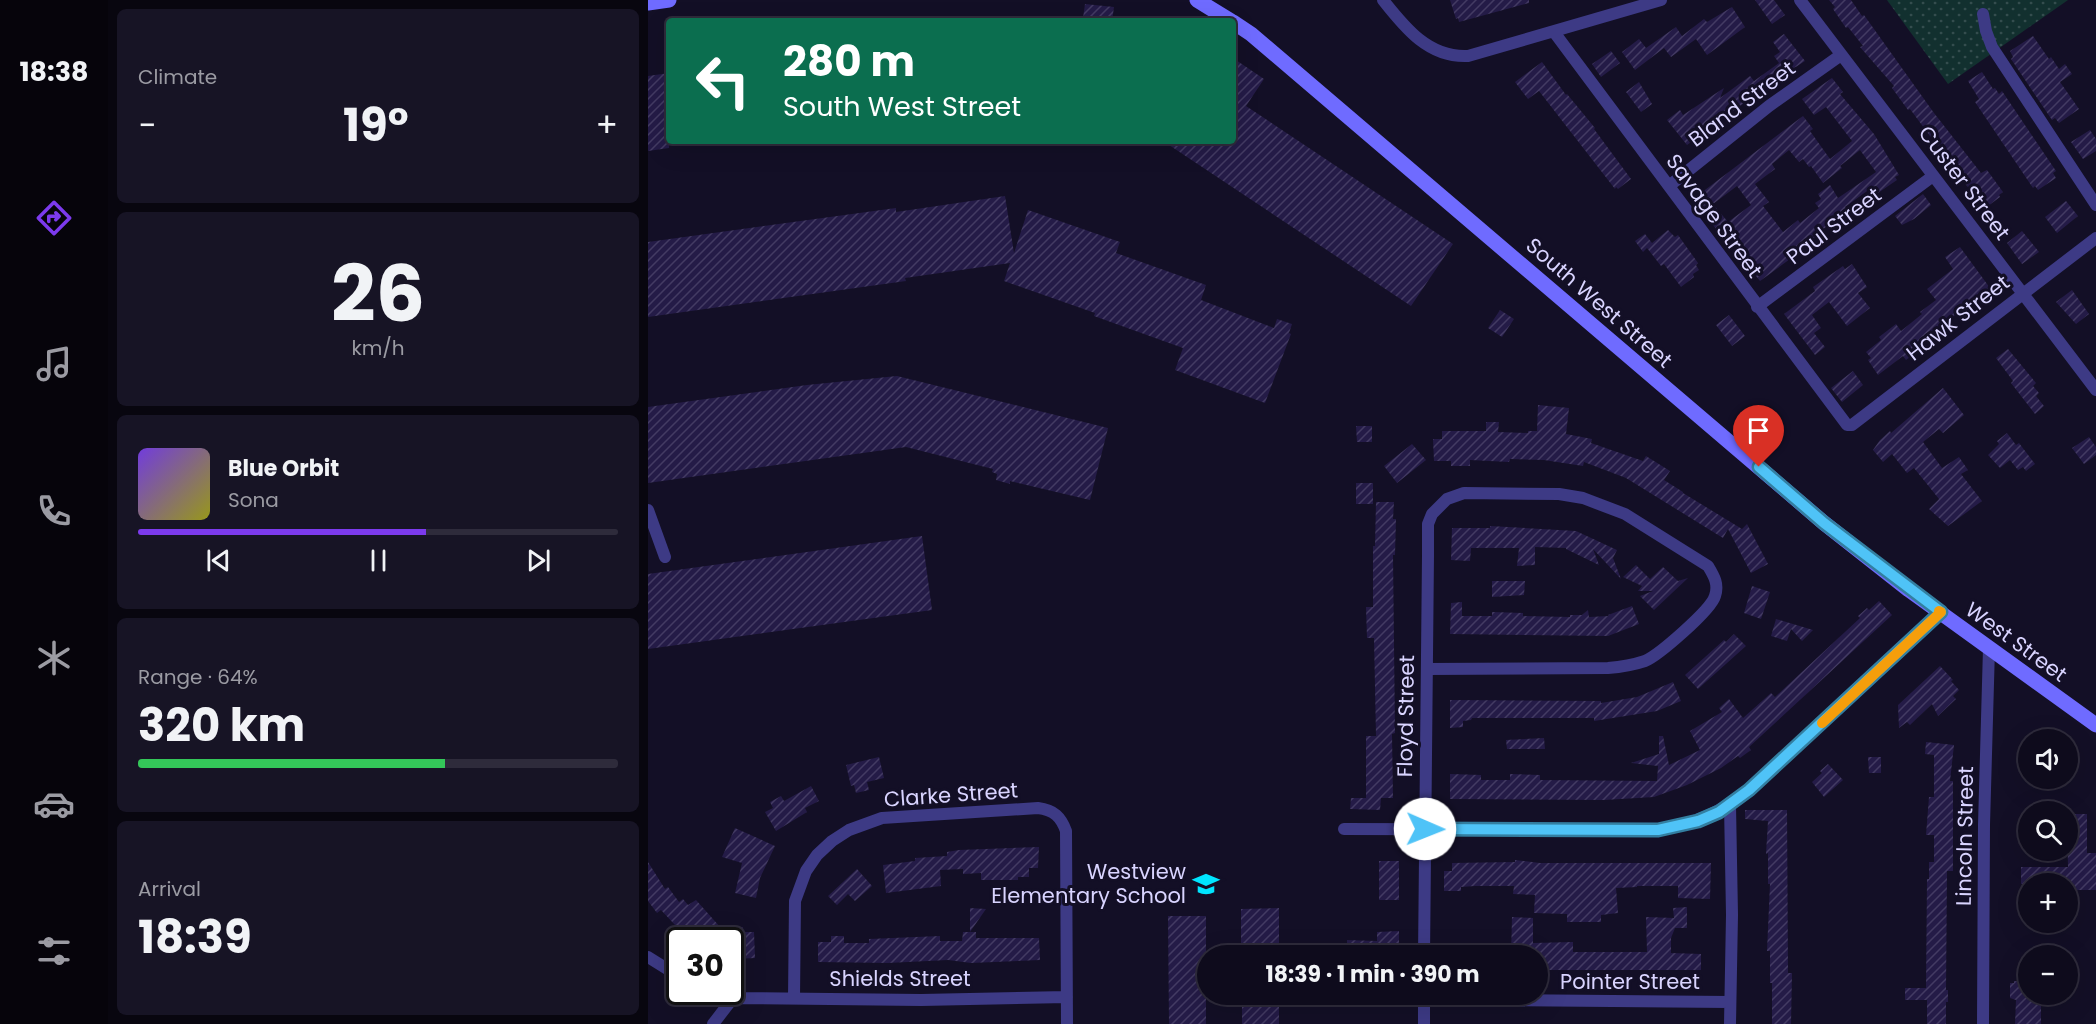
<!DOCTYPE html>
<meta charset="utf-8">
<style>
:root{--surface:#0e0b1c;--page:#171425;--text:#f1f3f6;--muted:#9b9ba3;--line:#2e2b3b;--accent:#7c3aed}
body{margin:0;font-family:Poppins,sans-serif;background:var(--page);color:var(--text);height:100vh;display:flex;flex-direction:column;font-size:22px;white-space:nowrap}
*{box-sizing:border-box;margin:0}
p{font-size:20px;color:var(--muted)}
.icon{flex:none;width:33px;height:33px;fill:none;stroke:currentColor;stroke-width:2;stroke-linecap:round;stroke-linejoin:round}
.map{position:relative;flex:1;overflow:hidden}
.drawer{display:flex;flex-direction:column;gap:9px;padding:9px;background:#08060f;width:540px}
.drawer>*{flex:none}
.guide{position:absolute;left:18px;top:18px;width:570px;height:126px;border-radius:6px;box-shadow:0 6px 24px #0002,0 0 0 2px var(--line);background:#0b6e4f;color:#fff;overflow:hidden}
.tools{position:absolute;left:1370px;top:729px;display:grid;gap:12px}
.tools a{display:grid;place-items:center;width:60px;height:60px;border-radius:50%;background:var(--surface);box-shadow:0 6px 24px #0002,0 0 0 2px var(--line);font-size:30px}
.speed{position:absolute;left:18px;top:927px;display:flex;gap:12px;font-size:30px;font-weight:700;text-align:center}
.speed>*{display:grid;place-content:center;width:78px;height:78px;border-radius:50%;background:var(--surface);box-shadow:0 6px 24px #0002,0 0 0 2px var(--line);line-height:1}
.speed .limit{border:3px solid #111;border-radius:9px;background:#fff;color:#111}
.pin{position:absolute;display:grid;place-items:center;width:51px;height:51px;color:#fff;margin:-62px -26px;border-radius:50% 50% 50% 0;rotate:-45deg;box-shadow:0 0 6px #0007}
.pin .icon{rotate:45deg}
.me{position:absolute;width:66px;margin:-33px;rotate:91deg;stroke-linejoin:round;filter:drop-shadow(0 0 4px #0008)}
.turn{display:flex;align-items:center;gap:21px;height:126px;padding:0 18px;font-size:27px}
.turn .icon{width:78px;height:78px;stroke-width:2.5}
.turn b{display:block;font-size:42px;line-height:51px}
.big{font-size:45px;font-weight:700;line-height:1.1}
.drawer .widget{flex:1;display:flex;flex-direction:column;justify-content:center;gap:9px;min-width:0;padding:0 21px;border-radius:9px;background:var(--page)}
.drawer .dial{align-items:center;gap:0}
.dial b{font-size:78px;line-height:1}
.song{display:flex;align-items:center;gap:18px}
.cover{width:72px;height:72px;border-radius:9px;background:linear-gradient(135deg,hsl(260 70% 55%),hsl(60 70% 35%))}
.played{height:6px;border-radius:3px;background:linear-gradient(90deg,var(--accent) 60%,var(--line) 60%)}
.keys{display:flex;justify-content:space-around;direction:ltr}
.heat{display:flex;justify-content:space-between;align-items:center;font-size:33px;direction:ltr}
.charge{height:9px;border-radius:4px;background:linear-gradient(90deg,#34c759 64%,var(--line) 0)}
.trip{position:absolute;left:549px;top:945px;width:351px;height:60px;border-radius:30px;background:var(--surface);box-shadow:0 6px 24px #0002,0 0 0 2px var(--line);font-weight:700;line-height:60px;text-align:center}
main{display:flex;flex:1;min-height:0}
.menu{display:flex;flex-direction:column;width:108px;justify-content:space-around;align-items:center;background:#06040b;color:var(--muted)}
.menu .icon{width:42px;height:42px}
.menu .on{color:var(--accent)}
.menu b{font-size:27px;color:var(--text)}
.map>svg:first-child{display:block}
.park{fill:url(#park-dots)}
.building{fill:url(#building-hatch);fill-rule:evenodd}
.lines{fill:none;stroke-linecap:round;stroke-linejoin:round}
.street{stroke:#3d3a85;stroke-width:12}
.secondary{stroke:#6f6bff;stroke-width:15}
.route-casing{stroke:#337fa1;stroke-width:15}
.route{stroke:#4fc3f7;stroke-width:10}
.slow{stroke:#f59e0b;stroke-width:10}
.labels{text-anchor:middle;stroke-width:6;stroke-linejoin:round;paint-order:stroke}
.street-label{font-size:21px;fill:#d9d4ff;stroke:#130f26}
.poi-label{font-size:21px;fill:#d9d4ff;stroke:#130f26;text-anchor:end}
</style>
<main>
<nav class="menu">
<b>18:38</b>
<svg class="icon on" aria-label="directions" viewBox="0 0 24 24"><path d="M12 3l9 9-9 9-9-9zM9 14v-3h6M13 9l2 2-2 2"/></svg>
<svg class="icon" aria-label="music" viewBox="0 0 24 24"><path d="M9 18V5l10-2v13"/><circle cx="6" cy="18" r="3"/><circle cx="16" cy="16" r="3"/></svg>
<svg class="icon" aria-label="phone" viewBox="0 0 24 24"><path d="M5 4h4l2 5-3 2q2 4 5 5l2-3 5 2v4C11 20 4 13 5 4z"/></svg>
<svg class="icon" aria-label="climate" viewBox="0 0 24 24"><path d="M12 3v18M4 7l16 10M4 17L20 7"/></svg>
<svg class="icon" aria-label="car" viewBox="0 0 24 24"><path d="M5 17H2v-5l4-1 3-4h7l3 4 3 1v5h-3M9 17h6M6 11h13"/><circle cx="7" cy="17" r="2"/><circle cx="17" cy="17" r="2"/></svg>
<svg class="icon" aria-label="filters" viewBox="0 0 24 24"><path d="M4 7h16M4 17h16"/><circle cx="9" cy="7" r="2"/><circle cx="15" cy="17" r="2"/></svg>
</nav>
<section class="drawer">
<div class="widget"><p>Climate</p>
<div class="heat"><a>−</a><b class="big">19°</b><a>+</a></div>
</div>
<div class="widget dial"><b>26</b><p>km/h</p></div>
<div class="widget">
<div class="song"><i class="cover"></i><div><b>Blue Orbit</b><p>Sona</p></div></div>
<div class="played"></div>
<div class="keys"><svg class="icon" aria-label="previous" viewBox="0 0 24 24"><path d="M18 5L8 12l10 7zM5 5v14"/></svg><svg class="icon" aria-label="pause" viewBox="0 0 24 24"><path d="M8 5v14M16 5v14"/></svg><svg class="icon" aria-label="next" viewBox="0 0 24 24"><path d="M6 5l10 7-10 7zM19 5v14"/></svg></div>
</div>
<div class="widget"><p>Range · 64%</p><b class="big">320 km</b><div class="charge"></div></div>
<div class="widget"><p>Arrival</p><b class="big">18:39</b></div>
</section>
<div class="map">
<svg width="1448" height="1024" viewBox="0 0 1448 1024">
<defs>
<pattern id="park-dots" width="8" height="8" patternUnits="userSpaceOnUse" patternTransform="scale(1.5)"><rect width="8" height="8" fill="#12302f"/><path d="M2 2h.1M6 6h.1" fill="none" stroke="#344d4e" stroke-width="1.8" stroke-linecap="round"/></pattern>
<pattern id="building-hatch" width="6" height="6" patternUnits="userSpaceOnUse" patternTransform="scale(1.5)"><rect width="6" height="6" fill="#241b47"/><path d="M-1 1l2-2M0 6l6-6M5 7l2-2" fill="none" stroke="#433b63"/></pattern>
</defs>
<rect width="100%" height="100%" fill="#130f26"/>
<!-- park -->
<path class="park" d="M 1239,0 L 1420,0 L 1300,84 Z"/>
<!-- building -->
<path class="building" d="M 802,0 L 881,0 L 881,3 L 811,22 L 810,18 L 808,19 Z
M 1107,0 L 1126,0 L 1137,15 L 1124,24 Z
M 1181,0 L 1203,0 L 1214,16 L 1216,15 L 1286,113 L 1333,173 L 1339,170 L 1355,192 L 1351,195 L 1352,197 L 1336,209 L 1262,109 L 1260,110 L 1244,88 L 1246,86 L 1212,47 L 1215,46 L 1200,27 L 1198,28 L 1185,9 L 1187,7 Z
M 437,4 L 466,7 L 464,21 L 435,18 Z
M 1084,7 L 1097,27 L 1059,55 L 1048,39 L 1023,57 L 1016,48 L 987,70 L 974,52 L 991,39 L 998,48 L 1028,27 L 1034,36 L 1056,19 L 1059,22 Z
M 1136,34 L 1157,61 L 1126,81 L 1039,145 L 1019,120 L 1032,110 L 1035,115 L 1076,88 L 1072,98 L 1102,76 L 1106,81 L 1131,63 L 1126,56 L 1132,52 L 1125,42 Z
M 1385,36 L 1401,59 L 1403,57 L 1411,69 L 1417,64 L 1424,74 L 1412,82 L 1431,109 L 1411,123 L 1407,118 L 1404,120 L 1363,59 L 1365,57 L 1362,51 Z
M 963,51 L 972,63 L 953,77 L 944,64 Z
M 585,58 L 616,79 L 598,106 L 805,244 L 763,306 L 515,141 L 585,141 Z
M 894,62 L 918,95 L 919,94 L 947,128 L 946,129 L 983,179 L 970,189 L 968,187 L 967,189 L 891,91 L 880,99 L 867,82 Z
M 1334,72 L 1345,89 L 1347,88 L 1351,94 L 1354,91 L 1408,171 L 1405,173 L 1408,178 L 1390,190 L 1387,186 L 1385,188 L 1327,102 L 1331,99 L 1320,81 Z
M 21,73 L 21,148 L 0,151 L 0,76 Z
M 1184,78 L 1195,92 L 1192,94 L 1226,134 L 1251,175 L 1247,177 L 1249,180 L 1230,193 L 1226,186 L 1197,207 L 1200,211 L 1196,214 L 1167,235 L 1168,237 L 1147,252 L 1149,254 L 1112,281 L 1095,260 L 1102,255 L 1084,231 L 1075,238 L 1045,199 L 1155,116 L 1165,129 L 1162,131 L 1182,159 L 1204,141 L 1178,107 L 1166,115 L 1154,99 ZM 1141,150 L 1151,162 L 1155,159 L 1161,167 L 1163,166 L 1175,183 L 1194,168 L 1192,166 L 1212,150 L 1228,172 L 1190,198 L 1182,185 L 1170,194 L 1173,199 L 1167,203 L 1171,208 L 1152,223 L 1150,220 L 1135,232 L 1115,206 L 1121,202 L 1107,184 L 1127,169 L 1124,164 ZM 1089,186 L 1103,205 L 1080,222 L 1065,204 Z
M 991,82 L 1004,104 L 993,112 L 978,92 Z
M 1442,130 L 1448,139 L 1448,151 L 1435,159 L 1423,142 Z
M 1275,194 L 1283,205 L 1266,219 L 1254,225 L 1247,216 Z
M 357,196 L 366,253 L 380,210 L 472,242 L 468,253 L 558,285 L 553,300 L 626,328 L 629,319 L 644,324 L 641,333 L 643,334 L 617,403 L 527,370 L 535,348 L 446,316 L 447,313 L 356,281 L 362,263 L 257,278 L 258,281 L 0,317 L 0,242 L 248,208 L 248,212 Z
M 1418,201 L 1430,216 L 1409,233 L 1397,217 Z
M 1020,230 L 1027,237 L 1030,235 L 1050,263 L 1048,265 L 1051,270 L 1045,274 L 1046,277 L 1033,287 L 1016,264 L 1013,266 L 999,248 L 995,252 L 987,241 L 997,234 L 1004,243 Z
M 1374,231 L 1391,252 L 1374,264 L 1359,243 Z
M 1312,247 L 1342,288 L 1264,349 L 1267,353 L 1258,360 L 1255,356 L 1230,375 L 1220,360 L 1223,358 L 1218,352 L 1233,340 L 1231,337 L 1248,324 L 1253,331 L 1274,314 L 1272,312 L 1288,300 L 1279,289 L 1305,269 L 1297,257 Z
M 1204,264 L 1219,287 L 1210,293 L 1222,308 L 1199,326 L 1181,302 L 1164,315 L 1173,328 L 1166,333 L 1177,347 L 1167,355 L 1136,314 L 1167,291 L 1165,287 L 1195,266 L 1197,269 Z
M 1424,290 L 1441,314 L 1428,324 L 1408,302 Z
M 852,310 L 866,319 L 854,337 L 840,328 Z
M 1081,315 L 1097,336 L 1084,346 L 1068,325 Z
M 1360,349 L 1388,383 L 1385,386 L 1391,393 L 1388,396 L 1396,406 L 1387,414 L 1363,383 L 1365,381 L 1348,358 Z
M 1205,371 L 1215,385 L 1194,402 L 1183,388 Z
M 249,376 L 460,428 L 442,500 L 362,481 L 362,484 L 348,480 L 349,474 L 344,472 L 345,469 L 258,447 L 0,483 L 0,407 L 159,385 Z
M 1295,388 L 1316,415 L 1295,433 L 1291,429 L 1275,442 L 1294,468 L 1311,457 L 1320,470 L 1313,474 L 1334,501 L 1300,526 L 1281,509 L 1291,499 L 1266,468 L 1259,473 L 1244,454 L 1235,462 L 1225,450 L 1232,440 L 1242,431 L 1243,433 Z
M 890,405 L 921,408 L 918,434 L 944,439 L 943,443 L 995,461 L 998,456 L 1022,471 L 1016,480 L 1035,492 L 1035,493 L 1094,529 L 1099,524 L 1120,564 L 1103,573 L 1080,529 L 1075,538 L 978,478 L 936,462 L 935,466 L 896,460 L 862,459 L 861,462 L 822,460 L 822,466 L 803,466 L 803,461 L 786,461 L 785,439 L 794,439 L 794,431 L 838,431 L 838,422 L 851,422 L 850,432 L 880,433 L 880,431 L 889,431 Z
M 708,426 L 724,426 L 724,442 L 709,442 Z
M 1359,433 L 1368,445 L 1371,443 L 1387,464 L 1378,471 L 1375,467 L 1370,470 L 1362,460 L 1352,468 L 1340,455 L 1351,444 L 1349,441 Z
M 1441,437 L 1448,447 L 1448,455 L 1436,464 L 1424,448 Z
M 764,444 L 778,460 L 749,483 L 736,466 Z
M 708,483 L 725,483 L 725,504 L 708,504 Z
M 728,502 L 746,502 L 745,519 L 748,519 L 747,555 L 745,555 L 747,733 L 744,734 L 745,798 L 733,798 L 732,810 L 702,809 L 703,798 L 718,798 L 718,736 L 728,736 L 726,638 L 719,638 L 718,607 L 725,607 L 725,546 L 727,546 Z
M 842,526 L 928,531 L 969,550 L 965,558 L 973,579 L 945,549 L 951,565 L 918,549 L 918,548 L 887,547 L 887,565 L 869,566 L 871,548 L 823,548 L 822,561 L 803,560 L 804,528 L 842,528 Z
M 274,536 L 284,610 L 0,649 L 0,574 Z
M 988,565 L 1002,579 L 1015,567 L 1030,581 L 1040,578 L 1006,610 L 992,596 L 1005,591 L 990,591 L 994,586 L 975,577 Z
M 844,581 L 877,581 L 876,595 L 844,597 Z
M 1104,586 L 1122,592 L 1113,619 L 1096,613 Z
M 1231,601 L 1244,615 L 1101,747 L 1103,750 L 1092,758 L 1090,756 L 1073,768 L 1039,785 L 1006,797 L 956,800 L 802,799 L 802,774 L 833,775 L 833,780 L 862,780 L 862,774 L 892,775 L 892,780 L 1009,781 L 1010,766 L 983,763 L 1011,754 L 1011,736 L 1015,736 L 1021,765 L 1052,750 L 1042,731 L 1074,712 L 1071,708 L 1081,699 L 1095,718 L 1123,693 L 1127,697 L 1212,618 L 1210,616 L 1219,608 L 1221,610 Z
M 814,602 L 814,616 L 844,616 L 844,612 L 875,613 L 875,616 L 922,617 L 922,615 L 934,615 L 940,610 L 941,617 L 961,616 L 960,615 L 984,606 L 991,624 L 960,636 L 802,634 L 803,603 Z
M 1128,619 L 1145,624 L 1165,630 L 1154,641 L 1143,629 L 1139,641 L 1123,636 Z
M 1086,634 L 1098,646 L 1050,689 L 1037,675 L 1076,640 L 1078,642 Z
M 1292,666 L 1305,680 L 1303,681 L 1311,690 L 1305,696 L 1308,699 L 1290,716 L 1284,704 L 1262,725 L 1259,722 L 1251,728 L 1250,705 Z
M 1025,682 L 1033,701 L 1009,711 L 946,721 L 946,718 L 824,718 L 823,720 L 815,721 L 815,727 L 802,728 L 802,700 L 953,701 L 953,703 L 989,697 Z
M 896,738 L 897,749 L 859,749 L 858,740 Z
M 1278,742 L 1306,745 L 1302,781 L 1305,781 L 1305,871 L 1299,871 L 1298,990 L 1300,990 L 1300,1002 L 1298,1002 L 1298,1024 L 1279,1024 L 1279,1000 L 1257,1000 L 1257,988 L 1278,988 L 1279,879 L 1281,879 L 1281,862 L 1286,862 L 1286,835 L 1278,835 L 1281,797 L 1286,797 L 1286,755 L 1277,754 Z
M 231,757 L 236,778 L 219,782 L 221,790 L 208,793 L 206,785 L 203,786 L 198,765 Z
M 1220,757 L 1233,757 L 1233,773 L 1221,773 Z
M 1180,764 L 1195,780 L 1176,797 L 1164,782 L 1174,773 L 1172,771 Z
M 163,786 L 171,801 L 157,808 L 159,812 L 128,831 L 117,812 L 125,808 L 122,802 L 133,796 L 136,801 Z
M 1097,810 L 1139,810 L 1140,973 L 1144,973 L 1143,1024 L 1124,1024 L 1124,983 L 1122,983 L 1122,951 L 1119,951 L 1122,884 L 1120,884 L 1120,853 L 1118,854 L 1120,821 L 1097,819 Z
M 1419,814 L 1439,814 L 1439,853 L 1448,853 L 1448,890 L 1419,890 L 1419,884 L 1373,884 L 1373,867 L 1420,867 Z
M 87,828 L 127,846 L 112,878 L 108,898 L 87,893 L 94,863 L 74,857 Z
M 391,847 L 390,868 L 381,868 L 381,877 L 370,877 L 370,880 L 333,880 L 333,873 L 315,874 L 315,869 L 292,870 L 293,886 L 238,893 L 235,865 L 267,861 L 267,858 L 299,856 L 299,852 L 311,850 Z
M 867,860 L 892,863 L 1063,863 L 1062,899 L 1030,898 L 1030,886 L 989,886 L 989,887 L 968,888 L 970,913 L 953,915 L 953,922 L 919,922 L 919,914 L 886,913 L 887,895 L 865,894 L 866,886 L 827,886 L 813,887 L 813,891 L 796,891 L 796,871 L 804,871 L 804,863 L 867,862 Z
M 731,861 L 751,861 L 751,900 L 731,900 Z
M 0,862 L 17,889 L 20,887 L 31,902 L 35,899 L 40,905 L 48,900 L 73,928 L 95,927 L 95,932 L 106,932 L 107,958 L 87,959 L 87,940 L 41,940 L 13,910 L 9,913 L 0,901 Z
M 209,869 L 224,886 L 207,901 L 200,894 L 189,905 L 180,896 Z
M 1039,907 L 1039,928 L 1027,928 L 1023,938 L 1023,953 L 1053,954 L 1053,970 L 890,970 L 890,956 L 863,956 L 864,917 L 885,918 L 885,943 L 925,942 L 925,952 L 999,952 L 998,917 L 1026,918 L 1025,908 Z
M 322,908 L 338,909 L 322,932 L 328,932 L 328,938 L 391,938 L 392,960 L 323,963 L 300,960 L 240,963 L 170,962 L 170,942 L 183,942 L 183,936 L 196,936 L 196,943 L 221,943 L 221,939 L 268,937 L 292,936 L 292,941 L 314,941 L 315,932 L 322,932 Z
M 631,908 L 631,956 L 593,956 L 593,909 Z
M 520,916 L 558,916 L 558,1024 L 521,1024 Z
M 751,931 L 751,956 L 699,956 L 699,940 L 729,941 L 729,932 Z
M 1366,981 L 1380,982 L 1380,994 L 1393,994 L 1393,1024 L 1367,1024 L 1368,1000 L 1362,998 L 1362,983 L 1366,983 Z
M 594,994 L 631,994 L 631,1024 L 594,1024 Z"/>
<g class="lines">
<!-- street -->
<path class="street" d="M 735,0 C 757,28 781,58 820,56 L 1013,0
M 1152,0 L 1448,390
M 1335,14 L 1338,31 L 1344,47 L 1448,205
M 906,32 L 1199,425 L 1204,425 L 1448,238
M 1021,186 L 1121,106 L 1193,55
M 1109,307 L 1285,176
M 0,510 L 17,557
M 696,829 L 1010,830 C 1046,824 1072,813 1101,790 L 1293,612
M 776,956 L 780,555 L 780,524 L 784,514 L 799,499 L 816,493 L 911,494 L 935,498 L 977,514 L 1060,566 C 1066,576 1071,584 1067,596 C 1063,610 1011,655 997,661 C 985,665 973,667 960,668 L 779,669
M 0,957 L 32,977
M 61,992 L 85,998 L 273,1000 L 419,997
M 146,998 L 147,901 L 158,871 L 169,855 L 184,841 L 201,830 L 234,818 L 390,808 C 406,810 413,817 418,831 L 419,1024
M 702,999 L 1082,1002
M 65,1024 L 85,998
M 776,1024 L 776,994
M 1082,1024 L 1084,915 L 1082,805
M 1335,1024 L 1336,825 L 1341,648"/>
<!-- secondary -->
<path class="secondary" d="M 549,0 L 583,21
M 0,3 L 21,0
M 585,22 L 603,34 L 1176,523 L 1261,590 L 1448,725"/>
</g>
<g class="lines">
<!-- route casing -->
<g class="route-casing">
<path id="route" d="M 777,829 L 1010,830 L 1050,821 L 1071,812 L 1101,790 L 1293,612 L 1176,523 L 1111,467"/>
</g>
<!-- route -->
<use href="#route" class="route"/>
<!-- slow -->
<path class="slow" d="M 1174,723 L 1293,612 L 1291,611"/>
</g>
<!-- icons -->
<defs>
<g id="school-bare" transform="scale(2.07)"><path d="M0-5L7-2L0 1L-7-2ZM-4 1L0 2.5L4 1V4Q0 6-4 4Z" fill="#00e5ff" stroke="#130f26" stroke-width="2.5" paint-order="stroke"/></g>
</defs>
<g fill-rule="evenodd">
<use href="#school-bare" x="558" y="884"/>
</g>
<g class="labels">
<!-- street labels -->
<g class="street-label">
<text transform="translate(1094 104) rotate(-37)" y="7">Bland Street</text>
<text transform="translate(1316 183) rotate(53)" y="7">Custer Street</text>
<text transform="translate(1066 216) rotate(54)" y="7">Savage Street</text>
<text transform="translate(1186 226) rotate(-37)" y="7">Paul Street</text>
<text transform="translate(951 303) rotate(41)" y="7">South West Street</text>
<text transform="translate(1310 318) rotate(-38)" y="7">Hawk Street</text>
<text transform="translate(1368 642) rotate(36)" y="7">West Street</text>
<text transform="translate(758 716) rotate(-89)" y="7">Floyd Street</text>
<text transform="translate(303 795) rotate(-4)" y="7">Clarke Street</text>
<text transform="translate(1317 836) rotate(-89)" y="7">Lincoln Street</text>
<text x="252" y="986">Shields Street</text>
<text x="982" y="989">Pointer Street</text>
</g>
<!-- poi labels -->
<g class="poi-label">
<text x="538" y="879">Westview<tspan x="538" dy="24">Elementary School</tspan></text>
</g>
</g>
</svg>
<div class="tools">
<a><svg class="icon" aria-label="sound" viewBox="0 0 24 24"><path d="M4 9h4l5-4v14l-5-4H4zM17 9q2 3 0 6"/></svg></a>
<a><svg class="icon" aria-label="search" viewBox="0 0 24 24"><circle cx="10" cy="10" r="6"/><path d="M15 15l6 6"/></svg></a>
<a>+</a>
<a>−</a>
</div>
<div class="speed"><div class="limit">30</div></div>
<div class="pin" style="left:1111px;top:467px;background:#d93025"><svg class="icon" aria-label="arrive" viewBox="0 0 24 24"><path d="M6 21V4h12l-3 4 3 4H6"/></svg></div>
<svg class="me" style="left:777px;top:829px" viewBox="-20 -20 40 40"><circle r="19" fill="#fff"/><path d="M0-13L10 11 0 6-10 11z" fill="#4fc3f7"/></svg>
<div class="trip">18:39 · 1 min · 390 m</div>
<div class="guide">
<div class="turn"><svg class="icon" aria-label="left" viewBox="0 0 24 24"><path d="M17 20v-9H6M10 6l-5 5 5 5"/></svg><div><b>280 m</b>South West Street</div></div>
</div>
</div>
</main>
